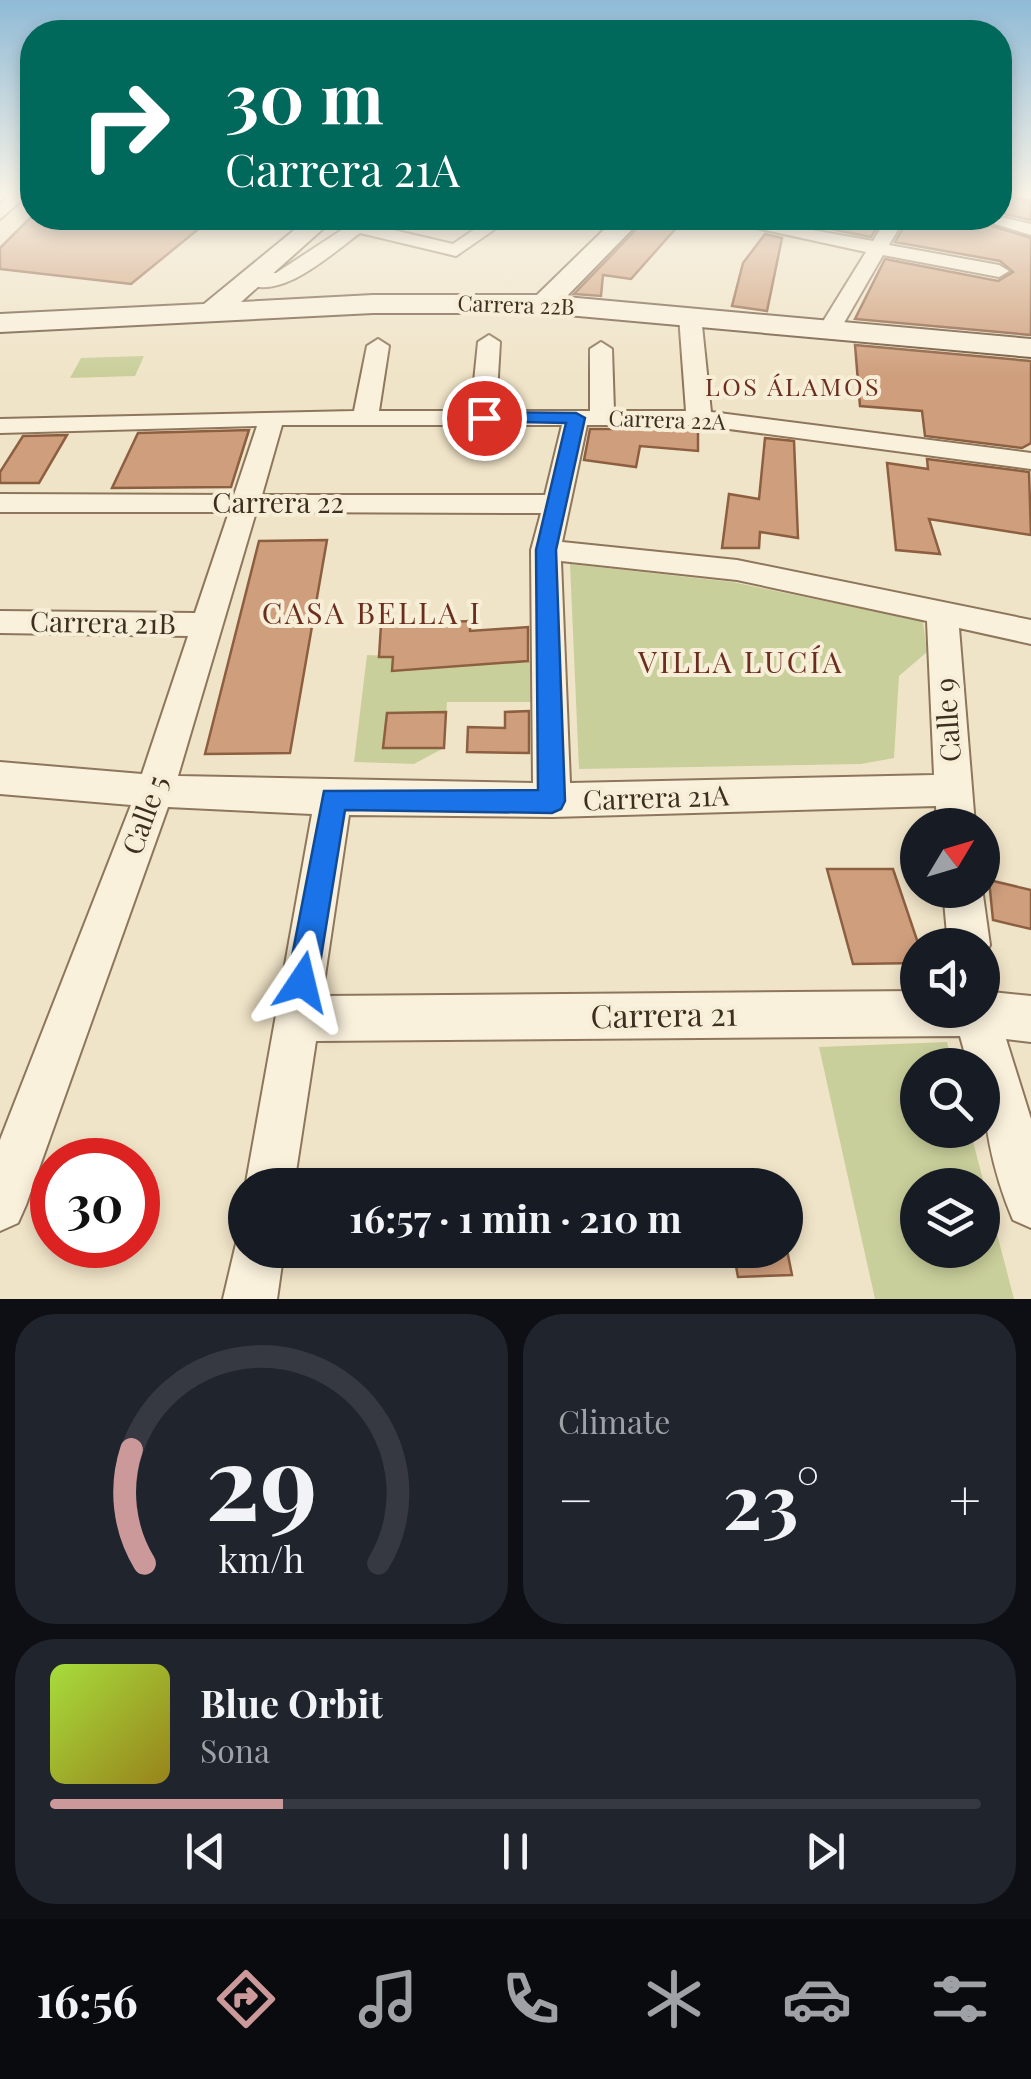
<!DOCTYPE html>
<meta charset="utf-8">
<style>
:root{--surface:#171b24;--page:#20242c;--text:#f1f3f6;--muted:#9ea1a6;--line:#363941;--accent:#cc999b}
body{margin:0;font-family:"Playfair Display",serif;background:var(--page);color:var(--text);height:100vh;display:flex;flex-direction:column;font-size:38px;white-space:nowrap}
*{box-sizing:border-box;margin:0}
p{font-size:32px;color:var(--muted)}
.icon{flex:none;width:55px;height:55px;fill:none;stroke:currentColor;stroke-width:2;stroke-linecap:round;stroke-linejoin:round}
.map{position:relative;height:1299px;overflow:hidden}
.sheet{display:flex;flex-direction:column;gap:15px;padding:15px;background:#0d0f14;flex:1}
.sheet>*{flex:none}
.banner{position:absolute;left:20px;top:20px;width:992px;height:210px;border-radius:40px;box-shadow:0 5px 15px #0003;background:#00695c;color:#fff;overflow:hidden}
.needle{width:65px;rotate:52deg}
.controls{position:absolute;left:900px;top:808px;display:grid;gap:20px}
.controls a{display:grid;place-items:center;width:100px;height:100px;border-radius:50%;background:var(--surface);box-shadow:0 5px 15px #0003;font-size:50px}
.speed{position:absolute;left:30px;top:1138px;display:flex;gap:20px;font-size:50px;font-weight:700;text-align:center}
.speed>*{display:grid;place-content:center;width:130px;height:130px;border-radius:50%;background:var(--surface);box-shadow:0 5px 15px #0003;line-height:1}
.speed .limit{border:15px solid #d22;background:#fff;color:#111}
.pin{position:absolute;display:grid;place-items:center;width:85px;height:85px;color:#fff;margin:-42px;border:5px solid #fff;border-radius:50%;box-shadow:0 2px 10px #0007}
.me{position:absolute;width:110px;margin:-55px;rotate:10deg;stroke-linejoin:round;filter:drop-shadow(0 0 8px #0008)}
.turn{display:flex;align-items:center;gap:35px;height:210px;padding:0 40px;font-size:45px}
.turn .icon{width:130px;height:130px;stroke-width:2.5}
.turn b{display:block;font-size:70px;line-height:85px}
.big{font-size:75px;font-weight:700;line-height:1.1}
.sheet .widget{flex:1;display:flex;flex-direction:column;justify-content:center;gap:15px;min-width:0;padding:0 35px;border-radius:40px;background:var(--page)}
.sheet .dial{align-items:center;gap:0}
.dial svg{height:260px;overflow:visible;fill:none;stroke:var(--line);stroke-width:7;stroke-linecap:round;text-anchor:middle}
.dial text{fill:var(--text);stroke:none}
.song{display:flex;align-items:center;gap:30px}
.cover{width:120px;height:120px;border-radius:15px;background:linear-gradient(135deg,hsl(80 70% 55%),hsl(50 70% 35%))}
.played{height:10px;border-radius:5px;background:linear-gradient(90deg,var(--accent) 25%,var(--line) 25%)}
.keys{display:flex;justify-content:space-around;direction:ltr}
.heat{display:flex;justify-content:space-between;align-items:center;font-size:55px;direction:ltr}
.sheet .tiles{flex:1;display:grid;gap:15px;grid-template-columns:1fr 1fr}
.widget:last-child{grid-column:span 2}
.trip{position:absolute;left:228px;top:1168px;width:575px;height:100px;border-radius:50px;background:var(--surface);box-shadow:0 5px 15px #0003;font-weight:700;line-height:100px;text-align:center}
.tab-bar{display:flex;height:160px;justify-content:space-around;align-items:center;background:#090b0e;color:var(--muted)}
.tab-bar .icon{width:70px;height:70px}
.tab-bar .active{color:var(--accent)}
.tab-bar b{font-size:45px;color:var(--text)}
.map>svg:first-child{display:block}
.green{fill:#c9cf9b;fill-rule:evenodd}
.building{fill:#cf9f7d;stroke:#8d5f41;stroke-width:2.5}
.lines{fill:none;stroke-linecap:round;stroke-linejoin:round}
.street-casing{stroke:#8d765c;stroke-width:4}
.secondary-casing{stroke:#6f573f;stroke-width:4}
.street{fill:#faf1dc;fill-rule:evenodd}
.secondary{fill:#faf1dc;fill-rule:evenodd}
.route{fill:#1a73e8;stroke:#114b97;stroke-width:2.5}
.labels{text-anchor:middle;stroke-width:8;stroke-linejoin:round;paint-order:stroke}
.far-street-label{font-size:22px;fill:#3d2e20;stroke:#f7eed8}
.far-neighbourhood-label{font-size:25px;letter-spacing:2.5px;fill:#6b2e1e;stroke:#f7eed8}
.street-label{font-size:28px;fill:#3d2e20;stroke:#f7eed8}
.neighbourhood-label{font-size:30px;letter-spacing:2.5px;fill:#6b2e1e;stroke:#f7eed8}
.near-street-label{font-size:32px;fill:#3d2e20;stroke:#f7eed8}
</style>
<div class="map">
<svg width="1031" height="1299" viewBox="0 0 1031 1299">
<rect width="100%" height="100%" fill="#f0e4c8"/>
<!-- green -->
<path class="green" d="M 144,356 L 135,376 L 70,378 L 81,358 Z
M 570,564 L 732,582 L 923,621 L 927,652 L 899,676 L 894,758 L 861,764 L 579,769 Z
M 367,655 L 533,661 L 532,702 L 447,702 L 444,748 L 414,764 L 354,762 Z
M 947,1042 L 953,1065 L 918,1065 L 918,1130 L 970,1130 L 1014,1299 L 875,1299 L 819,1047 ZM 918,1185 L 982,1185 L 982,1250 L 918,1250 Z"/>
<!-- building -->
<path class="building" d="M 1000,194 L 1031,201 L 1031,220 L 1000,213 Z
M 30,218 L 212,218 L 131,284 L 0,269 L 0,248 Z
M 647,218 L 685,218 L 631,279 L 603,275 L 601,296 L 574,294 Z
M 831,218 L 883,218 L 871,237 L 830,229 Z
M 909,218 L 927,218 L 924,225 L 972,220 L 1031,238 L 1031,335 L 855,319 L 885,259 L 998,281 L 1013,272 L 1000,261 L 895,242 Z
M 765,234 L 782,238 L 767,311 L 732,306 L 743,263 Z
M 855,345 L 1031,361 L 1031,443 L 1022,448 L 925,436 L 922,411 L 860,406 Z
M 590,429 L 698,429 L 698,451 L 640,446 L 636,467 L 584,460 Z
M 249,430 L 231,487 L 112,488 L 138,433 Z
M 67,435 L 39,483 L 0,483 L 0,472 L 23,436 Z
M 765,438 L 794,441 L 798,538 L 760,532 L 759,548 L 722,548 L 729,494 L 759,499 Z
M 927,459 L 1029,472 L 1031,535 L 929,519 L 940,554 L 896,550 L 887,463 L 928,469 Z
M 327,540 L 290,753 L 205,754 L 259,541 Z
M 470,621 L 470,631 L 528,627 L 528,661 L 392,671 L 393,657 L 379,657 L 381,625 Z
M 529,711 L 529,753 L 467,752 L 468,727 L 505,728 L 505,712 Z
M 446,712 L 444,748 L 383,748 L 387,713 Z
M 827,869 L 893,869 L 918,943 L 918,963 L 853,964 Z
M 989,880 L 1031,890 L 1031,929 L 993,920 Z
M 733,1250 L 787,1250 L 792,1275 L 738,1277 Z"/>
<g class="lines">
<!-- street casing -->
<g class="street-casing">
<path id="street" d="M 11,194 L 29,194 L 0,219 L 0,204 Z
M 1000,217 L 1031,224 L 1031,235 L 975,218 Z
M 360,218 L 380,218 L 372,225 L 453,244 L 491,218 L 511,218 L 456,256 L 360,233 C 332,253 275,308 240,279 L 250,273 L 276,273 Z
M 710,218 L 745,218 L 873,241 L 887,218 L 905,218 L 889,245 L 999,265 L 1009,271 L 999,277 L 883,255 L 841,328 L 830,334 L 819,328 L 866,252 Z
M 690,310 L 701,316 L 711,412 L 1031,453 L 1031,469 L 699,425 L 587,425 L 562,542 L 737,560 L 1031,620 L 1031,644 L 959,628 L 975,825 L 937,825 L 936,806 L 552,817 L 349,815 L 322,996 L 918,991 L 918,1010 L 982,1010 L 982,991 L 1031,996 L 1031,1042 L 1006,1039 L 1031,1119 L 1031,1228 L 1013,1220 C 992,1170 982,1119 982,1065 L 968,1065 L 960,1036 L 316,1041 L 294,1185 L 245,1188 L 312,814 L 168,807 L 26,1205 L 18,1223 L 0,1231 L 0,1140 L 131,805 L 0,794 L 0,762 L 142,774 L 188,636 L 0,633 L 0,611 L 195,613 L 229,512 L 0,512 L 0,494 L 234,495 L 257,426 L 0,433 L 0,419 L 354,411 L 367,346 L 378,339 L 389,346 L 379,411 L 471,411 L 478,342 L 489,335 L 500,342 L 496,411 L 590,411 L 590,349 L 601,342 L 612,349 L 614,411 L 686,411 L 679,316 ZM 282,425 L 562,425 L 545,495 L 262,495 ZM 256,512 L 541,513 L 531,550 L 533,783 L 178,776 ZM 561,561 L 737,580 L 927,621 L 934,775 L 570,783 Z
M 982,888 L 990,945 L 982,960 L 982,945 L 948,945 L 943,890 Z
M 245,1229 L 245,1250 L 284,1250 L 277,1299 L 223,1299 L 239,1231 Z"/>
</g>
<!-- secondary casing -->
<g class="secondary-casing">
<path id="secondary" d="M 309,218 L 335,218 L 241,302 L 373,295 L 537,295 L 616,218 L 643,218 L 566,297 L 1031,339 L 1031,357 L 545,313 L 373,313 L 0,332 L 0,314 L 204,304 Z"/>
</g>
<!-- street -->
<use href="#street" class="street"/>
<!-- secondary -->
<use href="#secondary" class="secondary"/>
</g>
<!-- sky -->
<linearGradient id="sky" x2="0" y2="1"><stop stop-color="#8fbad6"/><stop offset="0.52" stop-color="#f8f3e6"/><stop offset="1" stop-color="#f8f3e6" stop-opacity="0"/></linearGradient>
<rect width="1031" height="375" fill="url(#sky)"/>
<!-- route -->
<path class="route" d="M 484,412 L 576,413 L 585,418 L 556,550 L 565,801 L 561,809 L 552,813 L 345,810 L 317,982 L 313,993 L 302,998 L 291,993 L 287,982 L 324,791 L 538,790 L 536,550 L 566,423 L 477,421 L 477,414 Z"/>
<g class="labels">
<!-- far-street labels -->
<g class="far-street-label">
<text transform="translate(516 305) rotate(2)" y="8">Carrera 22B</text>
<text transform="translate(667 420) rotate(2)" y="8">Carrera 22A</text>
</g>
<!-- far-neighbourhood labels -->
<g class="far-neighbourhood-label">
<text x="793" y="396">LOS ÁLAMOS</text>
</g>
<!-- street labels -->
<g class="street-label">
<text x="278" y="513">Carrera 22</text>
<text transform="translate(103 623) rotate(1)" y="10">Carrera 21B</text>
<text transform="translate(948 720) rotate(-94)" y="10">Calle 9</text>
<text transform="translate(656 798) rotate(-2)" y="10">Carrera 21A</text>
<text transform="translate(145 815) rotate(-70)" y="10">Calle 5</text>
</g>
<!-- neighbourhood labels -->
<g class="neighbourhood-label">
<text x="372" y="624">CASA BELLA I</text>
<text x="741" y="673">VILLA LUCÍA</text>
</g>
<!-- near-street labels -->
<g class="near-street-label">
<text transform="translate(664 1016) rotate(-1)" y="11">Carrera 21</text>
</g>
</g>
</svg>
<div class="controls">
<a><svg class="needle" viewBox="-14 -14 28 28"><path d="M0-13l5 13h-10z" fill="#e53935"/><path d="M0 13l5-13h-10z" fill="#9ea1a6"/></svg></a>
<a><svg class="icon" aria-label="sound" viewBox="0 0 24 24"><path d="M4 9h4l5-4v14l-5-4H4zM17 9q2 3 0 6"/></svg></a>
<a><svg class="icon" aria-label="search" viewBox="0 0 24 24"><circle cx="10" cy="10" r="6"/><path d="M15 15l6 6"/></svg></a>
<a><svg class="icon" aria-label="layers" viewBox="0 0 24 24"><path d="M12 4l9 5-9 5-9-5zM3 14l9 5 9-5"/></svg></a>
</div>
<div class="speed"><div class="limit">30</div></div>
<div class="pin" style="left:484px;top:418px;background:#d93025"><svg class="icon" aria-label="arrive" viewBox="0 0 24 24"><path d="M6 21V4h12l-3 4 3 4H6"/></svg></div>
<svg class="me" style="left:302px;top:982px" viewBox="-20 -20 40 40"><path d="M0-17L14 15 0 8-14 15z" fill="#1a73e8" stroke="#fff" stroke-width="4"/></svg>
<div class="trip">16:57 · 1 min · 210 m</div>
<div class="banner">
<div class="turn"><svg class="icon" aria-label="right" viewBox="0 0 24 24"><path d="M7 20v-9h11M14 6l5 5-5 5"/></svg><div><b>30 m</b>Carrera 21A</div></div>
</div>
</div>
<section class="sheet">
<div class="tiles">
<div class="widget dial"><svg viewBox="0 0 100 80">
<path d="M14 69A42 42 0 1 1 86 69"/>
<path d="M14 69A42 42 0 0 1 10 34" stroke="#cc999b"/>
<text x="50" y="56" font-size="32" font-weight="700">29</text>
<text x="50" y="72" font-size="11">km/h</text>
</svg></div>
<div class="widget"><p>Climate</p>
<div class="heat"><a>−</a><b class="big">23°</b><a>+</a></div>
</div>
<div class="widget">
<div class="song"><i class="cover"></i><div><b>Blue Orbit</b><p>Sona</p></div></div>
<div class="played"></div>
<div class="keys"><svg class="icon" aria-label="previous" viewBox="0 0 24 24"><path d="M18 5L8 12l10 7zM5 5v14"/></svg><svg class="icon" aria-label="pause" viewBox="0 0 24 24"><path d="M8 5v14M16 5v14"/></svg><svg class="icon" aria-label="next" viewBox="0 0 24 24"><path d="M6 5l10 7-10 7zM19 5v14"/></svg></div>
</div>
</div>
</section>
<nav class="tab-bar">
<b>16:56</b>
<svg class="icon active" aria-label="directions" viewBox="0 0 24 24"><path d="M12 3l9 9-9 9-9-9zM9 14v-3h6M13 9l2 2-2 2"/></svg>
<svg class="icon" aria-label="music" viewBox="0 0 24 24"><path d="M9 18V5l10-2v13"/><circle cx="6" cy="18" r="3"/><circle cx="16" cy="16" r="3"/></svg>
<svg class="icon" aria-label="phone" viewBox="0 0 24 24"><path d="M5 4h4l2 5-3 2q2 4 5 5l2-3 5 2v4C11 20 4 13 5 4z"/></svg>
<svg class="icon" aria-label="climate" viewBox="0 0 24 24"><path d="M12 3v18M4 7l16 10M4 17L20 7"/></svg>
<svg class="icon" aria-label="car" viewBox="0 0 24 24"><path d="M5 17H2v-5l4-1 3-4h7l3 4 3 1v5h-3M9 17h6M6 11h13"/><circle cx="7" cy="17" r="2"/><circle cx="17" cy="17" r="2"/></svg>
<svg class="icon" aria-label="filters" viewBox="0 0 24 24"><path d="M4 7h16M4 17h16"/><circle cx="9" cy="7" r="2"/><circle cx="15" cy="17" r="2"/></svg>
</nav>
